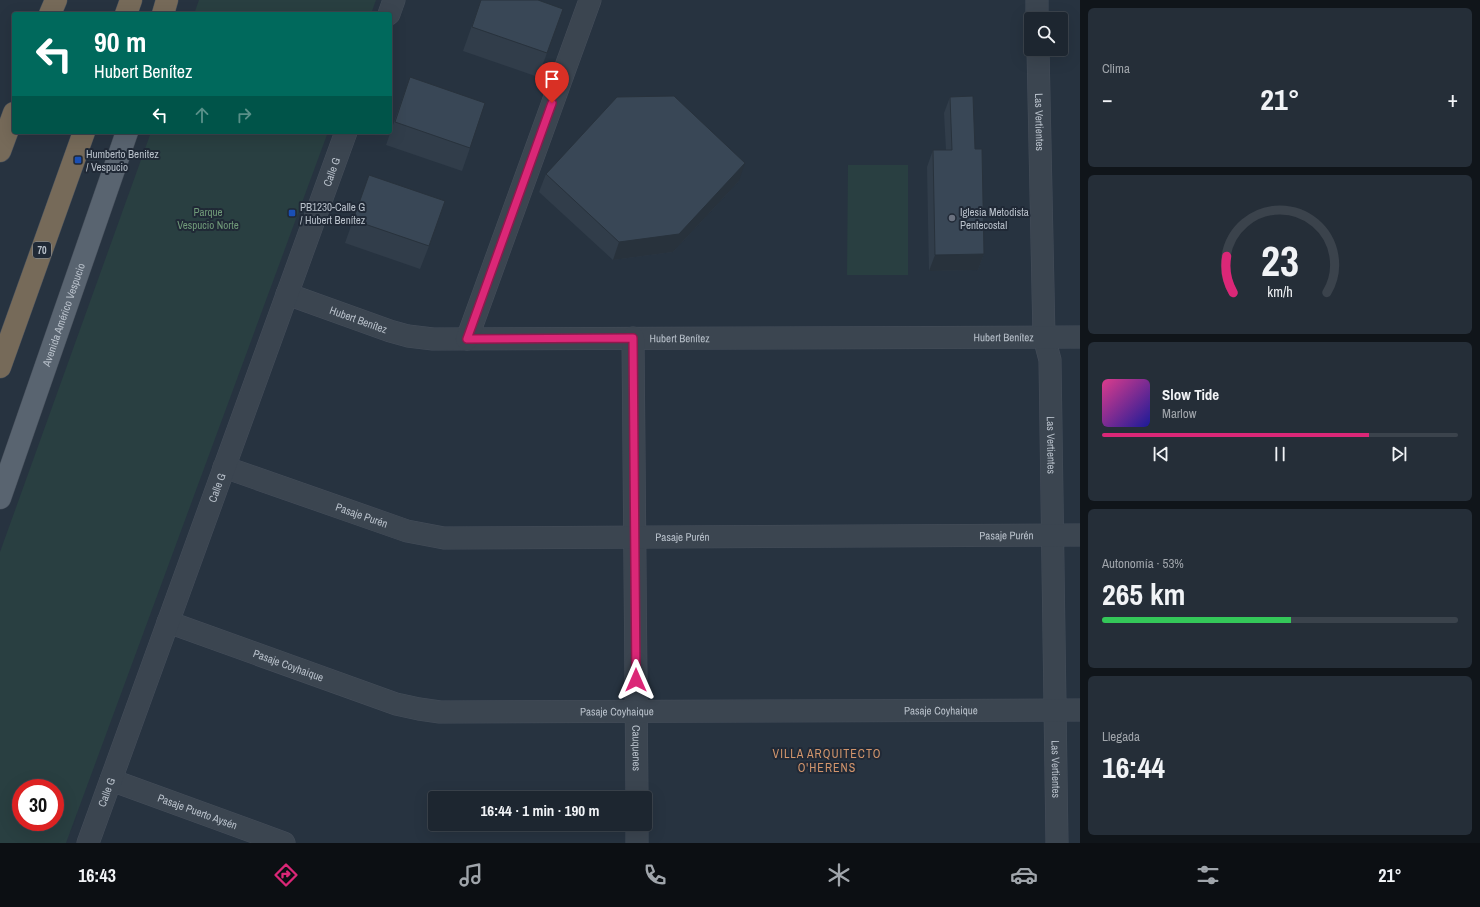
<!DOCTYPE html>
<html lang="es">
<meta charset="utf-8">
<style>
:root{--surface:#1d2630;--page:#252e38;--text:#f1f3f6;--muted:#a0a5ab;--line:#3b434c;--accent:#db2777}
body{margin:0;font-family:"Archivo Narrow",sans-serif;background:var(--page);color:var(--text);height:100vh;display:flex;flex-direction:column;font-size:15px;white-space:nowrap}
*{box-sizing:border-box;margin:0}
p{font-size:13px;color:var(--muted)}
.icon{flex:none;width:22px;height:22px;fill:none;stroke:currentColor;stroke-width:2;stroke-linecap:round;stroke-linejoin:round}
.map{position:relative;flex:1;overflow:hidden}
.details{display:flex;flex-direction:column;gap:8px;padding:8px;background:#10151a;width:400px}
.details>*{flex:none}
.hud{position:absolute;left:12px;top:12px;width:380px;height:122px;border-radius:4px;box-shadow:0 4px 16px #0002,0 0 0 1px var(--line);background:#00695c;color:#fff;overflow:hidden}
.tools{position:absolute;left:1024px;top:12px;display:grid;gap:8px}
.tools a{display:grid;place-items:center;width:44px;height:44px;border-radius:4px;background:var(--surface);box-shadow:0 4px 16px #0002,0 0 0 1px var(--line);font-size:20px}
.speed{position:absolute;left:12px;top:779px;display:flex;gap:8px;font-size:20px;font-weight:700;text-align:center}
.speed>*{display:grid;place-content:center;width:52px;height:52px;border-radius:50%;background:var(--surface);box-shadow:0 4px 16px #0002,0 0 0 1px var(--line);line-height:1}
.speed .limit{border:6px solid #d22;background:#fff;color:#111}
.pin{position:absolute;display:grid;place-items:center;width:34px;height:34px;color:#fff;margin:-41px -17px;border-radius:50% 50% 50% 0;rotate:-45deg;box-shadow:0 0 4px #0007}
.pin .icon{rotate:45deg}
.me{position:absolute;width:44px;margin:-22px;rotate:0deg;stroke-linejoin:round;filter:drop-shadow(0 0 3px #0008)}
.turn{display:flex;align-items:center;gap:14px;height:84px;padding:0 16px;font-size:18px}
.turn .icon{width:52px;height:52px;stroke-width:2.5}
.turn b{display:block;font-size:28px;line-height:34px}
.lanes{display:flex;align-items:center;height:38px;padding:0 16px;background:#0003;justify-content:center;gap:20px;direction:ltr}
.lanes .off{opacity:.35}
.big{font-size:30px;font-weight:800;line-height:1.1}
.details .card{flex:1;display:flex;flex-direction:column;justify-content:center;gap:6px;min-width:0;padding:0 14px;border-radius:6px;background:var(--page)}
.details .dial{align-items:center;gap:0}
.dial svg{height:104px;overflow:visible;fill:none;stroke:var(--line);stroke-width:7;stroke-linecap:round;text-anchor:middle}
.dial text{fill:var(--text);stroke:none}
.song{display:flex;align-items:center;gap:12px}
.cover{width:48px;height:48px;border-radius:6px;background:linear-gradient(135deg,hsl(330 70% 55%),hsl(240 70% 35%))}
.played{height:4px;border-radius:2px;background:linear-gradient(90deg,var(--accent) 75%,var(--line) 75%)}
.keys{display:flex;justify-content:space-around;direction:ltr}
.heat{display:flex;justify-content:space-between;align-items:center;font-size:22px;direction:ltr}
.charge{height:6px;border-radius:3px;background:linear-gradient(90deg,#34c759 53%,var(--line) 0)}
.trip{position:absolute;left:428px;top:791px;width:224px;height:40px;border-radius:4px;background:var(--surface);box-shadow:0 4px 16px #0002,0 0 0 1px var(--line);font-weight:800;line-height:40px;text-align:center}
.dock{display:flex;height:64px;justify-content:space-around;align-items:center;background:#0c0f13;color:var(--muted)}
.dock .icon{width:28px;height:28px}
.dock .current{color:var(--accent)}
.dock b{font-size:18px;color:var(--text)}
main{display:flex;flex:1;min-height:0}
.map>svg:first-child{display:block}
.green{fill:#293f41;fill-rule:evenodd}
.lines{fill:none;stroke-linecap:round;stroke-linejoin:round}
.minor-casing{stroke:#454e5a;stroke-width:23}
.major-casing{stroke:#454e5a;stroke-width:23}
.highway-casing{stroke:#464f5b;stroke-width:23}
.minor{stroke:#3b4550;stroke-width:22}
.major{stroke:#596470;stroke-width:22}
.highway{stroke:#766a59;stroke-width:22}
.wall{fill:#313d4a}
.shaded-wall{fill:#28323c}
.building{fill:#394756;stroke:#28323c}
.route-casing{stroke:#8e194d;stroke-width:10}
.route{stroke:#db2777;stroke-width:7}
.transit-dot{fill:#1a4fb4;stroke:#202936;stroke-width:1.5}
.worship-dot{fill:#6b7280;stroke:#202936;stroke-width:1.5}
.labels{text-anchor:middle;stroke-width:4;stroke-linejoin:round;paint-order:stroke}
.shield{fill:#202936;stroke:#8a939e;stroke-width:1}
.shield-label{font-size:10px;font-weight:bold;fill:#b8c0ca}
.street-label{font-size:11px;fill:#b8c0ca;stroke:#202936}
.poi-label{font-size:11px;fill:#b8c0ca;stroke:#202936;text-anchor:start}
.park-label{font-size:11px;fill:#709a79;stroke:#202936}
.neighbourhood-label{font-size:12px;letter-spacing:1px;fill:#d2956c;stroke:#202936}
</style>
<main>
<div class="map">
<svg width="1080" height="843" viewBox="0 0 1080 843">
<rect width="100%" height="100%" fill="#273340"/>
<!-- green -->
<path class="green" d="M 199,0 L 376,0 L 371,14 L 194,14 Z
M 151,132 L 328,132 L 66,843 L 0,843 L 0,552 ZM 21,788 L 55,788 L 55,822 L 21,822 Z
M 848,165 L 908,165 L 908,275 L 847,275 Z"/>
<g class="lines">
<!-- minor casing -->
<g class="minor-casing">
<g id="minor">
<path d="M 1037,0 L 1037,19"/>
<path d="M 389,14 L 394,0"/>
<path id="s1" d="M 1038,49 L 1044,337 L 1050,360 L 1057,843"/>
<path id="s2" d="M 287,294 L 390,331 L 408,336 L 433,339 L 1080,337"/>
<path id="s3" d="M 633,338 L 637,798"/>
<path d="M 467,339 L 590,0"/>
<path id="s4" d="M 224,467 L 407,531 L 444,538 L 1080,535"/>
<path id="s5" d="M 168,622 L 396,704 L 419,709 L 440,712 L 1080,710"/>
<path id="s6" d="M 111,780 L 284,843"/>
<path d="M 637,824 L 637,843"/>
<path id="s7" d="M 88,843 L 346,132"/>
</g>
</g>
<!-- major casing -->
<g class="major-casing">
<g id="major">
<path id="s8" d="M 0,498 L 127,132"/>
</g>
</g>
<!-- highway casing -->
<g class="highway-casing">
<path id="highway" d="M 50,14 L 56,0
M 126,14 L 131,0
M 163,14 L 167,0
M 0,151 L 14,113
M 0,367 L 84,132"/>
</g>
<!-- minor -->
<use href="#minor" class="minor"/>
<!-- major -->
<use href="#major" class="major"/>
<!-- highway -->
<use href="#highway" class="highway"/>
</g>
<!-- wall -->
<path class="wall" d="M 481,0 L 547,53 L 538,77 L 463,51 Z
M 410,77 L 470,148 L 462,171 L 386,145 Z
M 950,97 L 975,149 L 984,254 L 978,270 L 929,271 L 927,167 L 933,150 L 946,150 L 944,113 Z
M 546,174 L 739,181 L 673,252 L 613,260 L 539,192 Z
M 369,175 L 429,246 L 420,269 L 345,243 Z"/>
<!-- shaded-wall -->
<path class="shaded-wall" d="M 745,163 L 739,181 L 673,252 L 613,260 L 619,242 Z
M 984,254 L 978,270 L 929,271 L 935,255 Z"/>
<!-- building -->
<path class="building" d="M 481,0 L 538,0 L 563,9 L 547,53 L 472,27 Z
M 410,77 L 485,103 L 470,148 L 395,122 Z
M 674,96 L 745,163 L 679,234 L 619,242 L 546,174 L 617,97 Z
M 973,96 L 975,149 L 982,149 L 984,254 L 935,255 L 933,150 L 952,150 L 950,97 Z
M 369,175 L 445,201 L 429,246 L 353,220 Z"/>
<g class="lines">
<!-- route casing -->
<g class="route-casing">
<path id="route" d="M 552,103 L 467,339 L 633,338 L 636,680"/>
</g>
<!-- route -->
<use href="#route" class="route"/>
</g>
<!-- markers -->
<g class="transit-dot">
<rect x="74" y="156" width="8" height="8" rx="2"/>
<rect x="288" y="209" width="8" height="8" rx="2"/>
</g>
<circle class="worship-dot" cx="952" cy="218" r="4"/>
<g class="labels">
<!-- shield labels -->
<rect class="shield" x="33" y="242" width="18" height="16" rx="3"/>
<g class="shield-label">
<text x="42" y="254">70</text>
</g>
<!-- street labels -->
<g class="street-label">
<text dy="4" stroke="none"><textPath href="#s1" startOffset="73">Las Vertientes</textPath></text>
<text dy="4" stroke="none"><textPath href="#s7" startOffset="714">Calle G</textPath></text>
<text dy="4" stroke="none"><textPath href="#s8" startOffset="194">Avenida Américo Vespucio</textPath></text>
<text dy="4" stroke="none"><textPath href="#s2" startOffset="76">Hubert Benítez</textPath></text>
<text dy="4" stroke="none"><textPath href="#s2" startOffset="724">Hubert Benítez</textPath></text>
<text dy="4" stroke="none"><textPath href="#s2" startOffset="400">Hubert Benítez</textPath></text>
<text dy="4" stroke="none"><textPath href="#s1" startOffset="397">Las Vertientes</textPath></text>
<text dy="4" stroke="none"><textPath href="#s7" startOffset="378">Calle G</textPath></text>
<text dy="4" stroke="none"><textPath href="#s4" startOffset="146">Pasaje Purén</textPath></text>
<text dy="4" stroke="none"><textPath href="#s4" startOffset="794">Pasaje Purén</textPath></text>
<text dy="4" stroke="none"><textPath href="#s4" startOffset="470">Pasaje Purén</textPath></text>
<text dy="4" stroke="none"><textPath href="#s5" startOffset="128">Pasaje Coyhaique</textPath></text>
<text dy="4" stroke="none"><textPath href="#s5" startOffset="788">Pasaje Coyhaique</textPath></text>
<text dy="4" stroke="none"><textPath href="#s5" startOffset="464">Pasaje Coyhaique</textPath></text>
<text dy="4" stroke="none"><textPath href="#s3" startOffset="410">Cauquenes</textPath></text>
<text dy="4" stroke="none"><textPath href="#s1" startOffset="721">Las Vertientes</textPath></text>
<text dy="4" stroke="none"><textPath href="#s7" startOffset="54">Calle G</textPath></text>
<text dy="4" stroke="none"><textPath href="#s6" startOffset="92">Pasaje Puerto Aysén</textPath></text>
</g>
<!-- poi labels -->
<g class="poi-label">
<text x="86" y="158">Humberto Benitez<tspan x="86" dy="13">/ Vespucio</tspan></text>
<text x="300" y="211">PB1230-Calle G<tspan x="300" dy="13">/ Hubert Benítez</tspan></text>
<text x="960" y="216">Iglesia Metodista<tspan x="960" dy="13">Pentecostal</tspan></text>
</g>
<!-- park labels -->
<g class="park-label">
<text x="208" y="216">Parque<tspan x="208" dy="13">Vespucio Norte</tspan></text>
</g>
<!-- neighbourhood labels -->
<g class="neighbourhood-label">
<text x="827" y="758">VILLA ARQUITECTO<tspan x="827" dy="14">O'HERENS</tspan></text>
</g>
</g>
</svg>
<div class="tools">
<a><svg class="icon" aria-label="search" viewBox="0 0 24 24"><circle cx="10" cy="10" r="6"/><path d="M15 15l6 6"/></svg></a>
</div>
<div class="speed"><div class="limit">30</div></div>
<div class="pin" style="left:552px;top:103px;background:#d93025"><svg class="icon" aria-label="arrive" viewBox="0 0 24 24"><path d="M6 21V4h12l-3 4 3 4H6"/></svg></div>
<svg class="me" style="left:636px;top:680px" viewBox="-20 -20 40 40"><path d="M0-17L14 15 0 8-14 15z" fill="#db2777" stroke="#fff" stroke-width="4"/></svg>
<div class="trip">16:44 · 1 min · 190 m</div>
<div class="hud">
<div class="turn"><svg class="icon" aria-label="left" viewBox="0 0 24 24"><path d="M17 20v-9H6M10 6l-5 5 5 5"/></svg><div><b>90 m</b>Hubert Benítez</div></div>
<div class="lanes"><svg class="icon" aria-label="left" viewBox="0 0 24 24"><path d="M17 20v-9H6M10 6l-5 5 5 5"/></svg><svg class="icon off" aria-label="ahead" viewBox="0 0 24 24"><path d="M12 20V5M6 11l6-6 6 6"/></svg><svg class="icon off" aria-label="right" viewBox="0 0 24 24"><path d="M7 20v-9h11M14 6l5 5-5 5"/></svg></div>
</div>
</div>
<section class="details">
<div class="card"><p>Clima</p>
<div class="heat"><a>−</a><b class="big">21°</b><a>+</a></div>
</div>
<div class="card dial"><svg viewBox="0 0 100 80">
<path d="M14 69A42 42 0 1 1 86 69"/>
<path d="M14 69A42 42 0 0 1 9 41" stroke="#db2777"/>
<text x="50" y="56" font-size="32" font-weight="700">23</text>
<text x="50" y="72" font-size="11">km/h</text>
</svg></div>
<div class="card">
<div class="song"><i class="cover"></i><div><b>Slow Tide</b><p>Marlow</p></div></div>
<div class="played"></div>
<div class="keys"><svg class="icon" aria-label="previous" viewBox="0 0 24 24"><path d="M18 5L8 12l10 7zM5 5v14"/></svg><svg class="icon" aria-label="pause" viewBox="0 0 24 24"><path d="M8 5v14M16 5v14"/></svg><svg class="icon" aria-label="next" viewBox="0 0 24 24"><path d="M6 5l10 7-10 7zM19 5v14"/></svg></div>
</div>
<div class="card"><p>Autonomía · 53%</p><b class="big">265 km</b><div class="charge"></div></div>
<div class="card"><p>Llegada</p><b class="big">16:44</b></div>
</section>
</main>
<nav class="dock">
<b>16:43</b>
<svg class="icon current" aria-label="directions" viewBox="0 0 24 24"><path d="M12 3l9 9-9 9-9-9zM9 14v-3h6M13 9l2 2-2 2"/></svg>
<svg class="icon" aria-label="music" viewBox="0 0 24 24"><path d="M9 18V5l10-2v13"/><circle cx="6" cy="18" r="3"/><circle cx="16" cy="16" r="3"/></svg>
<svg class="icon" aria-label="phone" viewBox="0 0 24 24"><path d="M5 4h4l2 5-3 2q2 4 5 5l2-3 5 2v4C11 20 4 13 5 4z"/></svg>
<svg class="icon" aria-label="climate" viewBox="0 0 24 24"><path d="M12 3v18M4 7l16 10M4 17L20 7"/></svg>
<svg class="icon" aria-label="car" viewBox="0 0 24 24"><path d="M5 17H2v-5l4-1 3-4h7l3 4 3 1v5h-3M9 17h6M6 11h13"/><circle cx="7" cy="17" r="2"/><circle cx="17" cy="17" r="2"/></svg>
<svg class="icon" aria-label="filters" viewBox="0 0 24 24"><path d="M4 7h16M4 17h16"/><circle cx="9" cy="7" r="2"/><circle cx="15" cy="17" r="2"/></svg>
<b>21°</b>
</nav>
